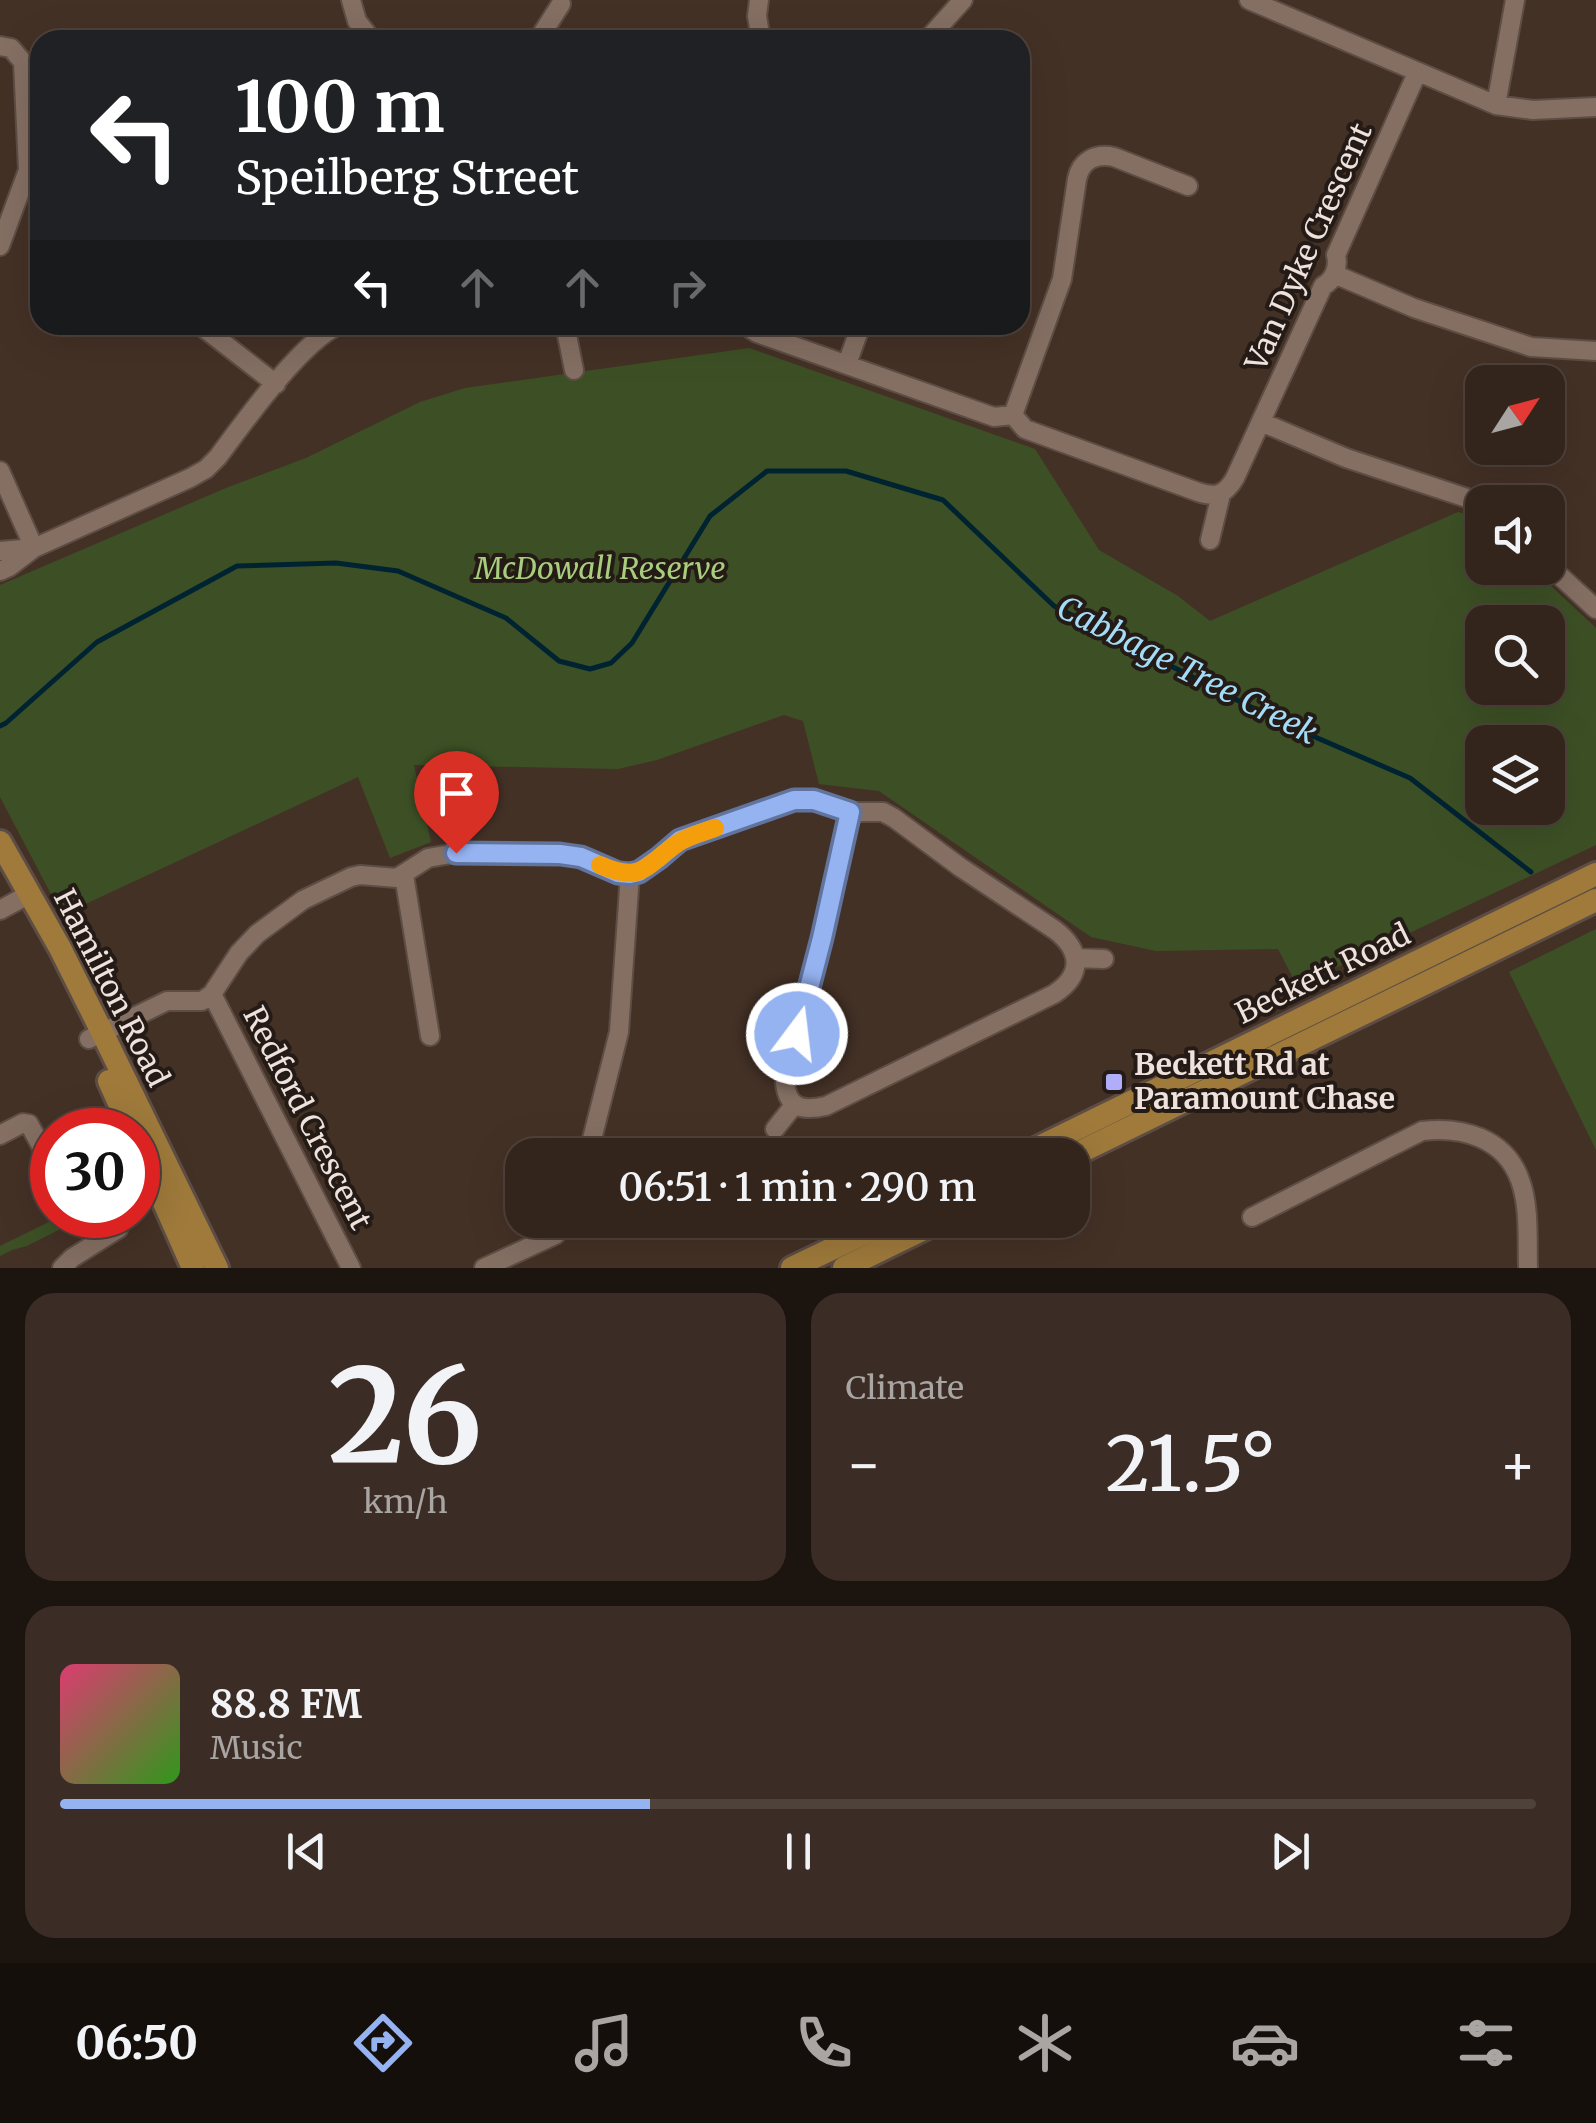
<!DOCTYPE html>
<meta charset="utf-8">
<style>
:root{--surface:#33251c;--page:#3b2d25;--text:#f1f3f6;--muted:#a9a5a3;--line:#4e423b;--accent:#95b2f1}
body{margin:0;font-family:Merriweather,serif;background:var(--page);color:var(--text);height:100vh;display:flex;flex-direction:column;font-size:38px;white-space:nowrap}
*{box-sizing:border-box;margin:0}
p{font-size:32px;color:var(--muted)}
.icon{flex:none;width:55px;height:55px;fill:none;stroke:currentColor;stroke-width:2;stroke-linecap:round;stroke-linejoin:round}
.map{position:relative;height:1268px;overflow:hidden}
.side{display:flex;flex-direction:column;gap:25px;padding:25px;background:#1c140f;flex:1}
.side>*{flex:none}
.top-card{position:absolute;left:30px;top:30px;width:1000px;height:305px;border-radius:30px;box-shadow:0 10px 40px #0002,0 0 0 2px var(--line);background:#202124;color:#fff;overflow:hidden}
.needle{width:65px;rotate:54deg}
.buttons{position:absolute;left:1465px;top:365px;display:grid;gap:20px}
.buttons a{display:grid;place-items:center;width:100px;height:100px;border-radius:20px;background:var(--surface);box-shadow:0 10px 40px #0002,0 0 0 2px var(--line);font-size:50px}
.speed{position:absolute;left:30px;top:1108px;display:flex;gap:20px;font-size:50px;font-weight:700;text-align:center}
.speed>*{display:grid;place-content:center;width:130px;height:130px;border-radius:50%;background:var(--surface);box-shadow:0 10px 40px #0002,0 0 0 2px var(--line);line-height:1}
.speed .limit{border:15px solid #d22;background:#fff;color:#111}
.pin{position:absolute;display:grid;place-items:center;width:85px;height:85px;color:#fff;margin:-102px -42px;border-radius:50% 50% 50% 0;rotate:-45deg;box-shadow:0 0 10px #0007}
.pin .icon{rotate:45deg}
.me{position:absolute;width:110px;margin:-55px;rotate:15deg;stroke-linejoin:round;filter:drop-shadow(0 0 8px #0008)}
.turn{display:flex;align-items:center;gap:35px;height:210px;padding:0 40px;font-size:45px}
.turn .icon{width:130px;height:130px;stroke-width:2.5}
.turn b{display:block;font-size:70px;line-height:85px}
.lanes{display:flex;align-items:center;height:95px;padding:0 40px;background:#0003;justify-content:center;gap:50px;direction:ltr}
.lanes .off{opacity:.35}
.big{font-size:75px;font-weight:600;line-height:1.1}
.side .tile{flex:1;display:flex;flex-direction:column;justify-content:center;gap:15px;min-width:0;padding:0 35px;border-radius:30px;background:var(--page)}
.side .dial{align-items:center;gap:0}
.dial b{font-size:130px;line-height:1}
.song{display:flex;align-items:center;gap:30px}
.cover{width:120px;height:120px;border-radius:15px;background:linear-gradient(135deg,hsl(340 70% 55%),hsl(110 70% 35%))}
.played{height:10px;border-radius:5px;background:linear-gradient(90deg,var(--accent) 40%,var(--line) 40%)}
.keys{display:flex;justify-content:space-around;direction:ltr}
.heat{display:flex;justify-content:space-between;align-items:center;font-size:55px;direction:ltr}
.side .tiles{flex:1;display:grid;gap:25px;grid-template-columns:1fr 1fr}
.tile:last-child{grid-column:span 2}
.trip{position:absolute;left:505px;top:1138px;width:585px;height:100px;border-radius:30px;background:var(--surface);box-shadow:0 10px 40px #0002,0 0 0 2px var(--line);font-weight:600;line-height:100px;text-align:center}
.dock{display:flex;height:160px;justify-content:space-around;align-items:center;background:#140f0b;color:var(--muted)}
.dock .icon{width:70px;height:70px}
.dock .active{color:var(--accent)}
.dock b{font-size:45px;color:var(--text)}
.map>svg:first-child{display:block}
.green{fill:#3d5025;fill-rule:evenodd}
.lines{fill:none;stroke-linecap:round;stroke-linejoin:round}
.stream{stroke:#002332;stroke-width:5}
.minor-casing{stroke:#5d4d44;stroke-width:22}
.major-casing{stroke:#5d4d44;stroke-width:28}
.minor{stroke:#856f63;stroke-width:18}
.major{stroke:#9f7a3b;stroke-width:22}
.route-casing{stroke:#61749d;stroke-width:25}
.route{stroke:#95b2f1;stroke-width:18}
.slow{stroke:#f59e0b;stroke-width:18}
.poi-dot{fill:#b0aefa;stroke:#241b16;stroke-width:4}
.labels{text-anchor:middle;stroke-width:8;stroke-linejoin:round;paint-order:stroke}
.street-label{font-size:30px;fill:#efe2dc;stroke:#241b16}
.park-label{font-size:30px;font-style:italic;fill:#a8ce7d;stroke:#241b16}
.poi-label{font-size:30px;font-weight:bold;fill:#efe2dc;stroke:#241b16;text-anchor:start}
.water-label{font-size:32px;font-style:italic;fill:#a4dcf7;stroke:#241b16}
</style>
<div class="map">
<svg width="1596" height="1268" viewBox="0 0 1596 1268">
<rect width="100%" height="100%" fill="#443126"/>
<!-- green -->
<path class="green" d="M 749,348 L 1035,449 L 1099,550 L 1178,596 L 1210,621 L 1458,512 L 1478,517 L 1482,521 L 1482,568 L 1532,568 L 1596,628 L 1596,845 L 1297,986 L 1278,949 L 1156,951 L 1091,937 L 879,791 L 819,784 L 803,721 L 784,715 L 657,760 L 618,769 L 414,765 L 431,842 L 390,858 L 358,777 L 62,915 L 0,797 L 0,585 L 226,488 L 306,458 L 420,402 L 465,388 ZM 1482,622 L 1548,622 L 1548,688 L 1482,688 ZM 1482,742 L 1548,742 L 1548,808 L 1482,808 Z
M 1596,929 L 1596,1150 L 1509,972 Z
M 63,1215 L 88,1215 L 27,1246 L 12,1250 L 0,1256 L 0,1246 Z"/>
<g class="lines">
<!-- stream -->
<path class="stream" d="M 0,726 L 6,723 L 97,642 L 237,566 L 336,563 L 398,571 L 506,618 L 559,661 L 590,669 L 611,663 L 632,643 L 710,516 L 767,471 L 846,471 L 943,500 L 1054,606 L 1278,721 L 1410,778 L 1531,872"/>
<!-- minor casing -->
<g class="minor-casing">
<path id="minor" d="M 351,0 L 357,21 L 372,40
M 759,0 L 757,16 L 761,40
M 1249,0 L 1496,105 L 1533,110 L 1596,107
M 538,40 L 561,4
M 927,40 L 963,0
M 0,46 L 11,48 L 23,62 L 28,170 L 0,246
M 1496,105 L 1515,0
M 1334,274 L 1414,308 L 1531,347 L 1596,351
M 200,325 L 276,384
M 565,325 L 574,370
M 745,325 L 757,333 L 994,417 L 1013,415 L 1025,429 L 1198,492 C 1216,498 1225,495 1235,478 L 1323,286 C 1334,280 1339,267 1336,255 L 1417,73
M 847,364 L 861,325
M 1013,415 L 1062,279 L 1077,179 C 1081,160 1096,153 1114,157 L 1188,186
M 1261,422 L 1346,458 L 1482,503
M 0,471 L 34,548
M 1210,540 L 1221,494
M 0,551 L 34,548
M 1548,565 L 1596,609
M 0,571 L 9,567 L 34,548 L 190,478 L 206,469 L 218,457 C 244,422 301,342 339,325
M 850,812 L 883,812 L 894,818 L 960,867 L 1055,930 C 1082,951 1083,975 1054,994 L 826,1106 C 803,1111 788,1109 785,1083 L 822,938 Z
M 404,875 L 430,1036
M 0,910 L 24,897
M 1075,958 L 1104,959
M 212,994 L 351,1268
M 89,1039 L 167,1001 L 202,1001 L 212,994 L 239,953 L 257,934 L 303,900 L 351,877 L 360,875 L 397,878 L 428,858 L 456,853 L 561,854 L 581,857 L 618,873 L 630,874 L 639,872 L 659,858 L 680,840 L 794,801 L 814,800 L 850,812
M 775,1129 L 795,1104
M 0,1135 L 23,1123 L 29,1124 L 52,1166
M 588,1155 L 619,1032 L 630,874
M 1252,1217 L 1422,1131 C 1462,1126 1505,1138 1520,1180 C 1530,1207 1527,1240 1528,1268
M 62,1268 L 72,1258 L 118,1229
M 484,1268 L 555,1235 L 568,1220"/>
</g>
<!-- major casing -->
<g class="major-casing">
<path id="major" d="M 0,842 L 60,948 L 102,1032 L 217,1268
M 109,1081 L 131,1130
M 138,1144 L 193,1268
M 1023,1155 L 1596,874
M 1072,1156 L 1596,900
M 792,1268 L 892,1220
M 844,1268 L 942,1220"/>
</g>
<!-- minor -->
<use href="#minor" class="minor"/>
<!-- major -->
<use href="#major" class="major"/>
</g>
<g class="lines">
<!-- route casing -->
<g class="route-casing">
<path id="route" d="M 456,853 L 560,854 L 581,857 L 618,873 L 630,874 L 639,872 L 659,858 L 680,840 L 794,800 L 814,800 L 850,812 L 822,938 L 797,1034"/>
</g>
<!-- route -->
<use href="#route" class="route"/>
<!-- slow -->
<path class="slow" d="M 600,865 C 644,884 645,865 678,843 C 688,836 703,832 715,828"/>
</g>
<!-- markers -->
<rect class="poi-dot" x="1104" y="1072" width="20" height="20" rx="5"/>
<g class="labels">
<!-- street labels -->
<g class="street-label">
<text transform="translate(1309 247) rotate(-66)" y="10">Van Dyke Crescent</text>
<text transform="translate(1323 974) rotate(-26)" y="10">Beckett Road</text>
<text transform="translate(111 988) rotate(63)" y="10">Hamilton Road</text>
<text transform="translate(307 1118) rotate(63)" y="10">Redford Crescent</text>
</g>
<!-- park labels -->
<g class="park-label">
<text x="600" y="579">McDowall Reserve</text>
</g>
<!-- poi labels -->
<g class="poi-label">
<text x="1134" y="1075">Beckett Rd at<tspan x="1134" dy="34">Paramount Chase</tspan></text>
</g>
<!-- water labels -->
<g class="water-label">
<text transform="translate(1187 670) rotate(27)" y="11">Cabbage Tree Creek</text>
</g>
</g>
</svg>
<div class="buttons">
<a><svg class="needle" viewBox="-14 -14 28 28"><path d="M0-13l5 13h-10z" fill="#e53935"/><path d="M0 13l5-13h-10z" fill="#a9a5a3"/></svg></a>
<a><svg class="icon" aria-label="sound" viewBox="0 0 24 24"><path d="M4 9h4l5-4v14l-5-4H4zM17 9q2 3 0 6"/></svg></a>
<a><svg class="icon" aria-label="search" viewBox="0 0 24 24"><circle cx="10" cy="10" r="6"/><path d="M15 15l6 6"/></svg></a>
<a><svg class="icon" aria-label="layers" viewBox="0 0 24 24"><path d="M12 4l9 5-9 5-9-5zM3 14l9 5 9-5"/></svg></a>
</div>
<div class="speed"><div class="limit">30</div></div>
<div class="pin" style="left:456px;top:853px;background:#d93025"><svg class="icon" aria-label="arrive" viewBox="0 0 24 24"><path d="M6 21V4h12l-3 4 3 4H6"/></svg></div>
<svg class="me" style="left:797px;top:1034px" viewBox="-20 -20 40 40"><circle r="17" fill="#95b2f1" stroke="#fff" stroke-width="3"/><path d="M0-11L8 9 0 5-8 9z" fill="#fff"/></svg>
<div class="trip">06:51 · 1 min · 290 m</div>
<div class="top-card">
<div class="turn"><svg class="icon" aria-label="left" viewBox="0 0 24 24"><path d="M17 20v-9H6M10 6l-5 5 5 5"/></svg><div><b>100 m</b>Speilberg Street</div></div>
<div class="lanes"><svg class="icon" aria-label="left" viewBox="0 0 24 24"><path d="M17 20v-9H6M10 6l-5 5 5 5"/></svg><svg class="icon off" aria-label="ahead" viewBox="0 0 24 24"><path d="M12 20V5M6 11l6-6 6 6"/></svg><svg class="icon off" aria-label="ahead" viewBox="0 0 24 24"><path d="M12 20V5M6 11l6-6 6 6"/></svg><svg class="icon off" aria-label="right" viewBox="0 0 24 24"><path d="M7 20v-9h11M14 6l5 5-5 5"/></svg></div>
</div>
</div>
<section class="side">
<div class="tiles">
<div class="tile dial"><b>26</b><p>km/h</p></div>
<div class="tile"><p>Climate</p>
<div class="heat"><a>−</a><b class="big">21.5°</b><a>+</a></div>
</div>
<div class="tile">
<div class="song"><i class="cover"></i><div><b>88.8 FM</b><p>Music</p></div></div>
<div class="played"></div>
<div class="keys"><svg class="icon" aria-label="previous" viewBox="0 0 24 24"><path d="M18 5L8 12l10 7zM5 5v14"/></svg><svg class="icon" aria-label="pause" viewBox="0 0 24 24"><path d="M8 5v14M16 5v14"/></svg><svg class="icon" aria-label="next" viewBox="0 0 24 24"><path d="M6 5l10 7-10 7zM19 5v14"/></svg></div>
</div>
</div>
</section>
<nav class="dock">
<b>06:50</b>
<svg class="icon active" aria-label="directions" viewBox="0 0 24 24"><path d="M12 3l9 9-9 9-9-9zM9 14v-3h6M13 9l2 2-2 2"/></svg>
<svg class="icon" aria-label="music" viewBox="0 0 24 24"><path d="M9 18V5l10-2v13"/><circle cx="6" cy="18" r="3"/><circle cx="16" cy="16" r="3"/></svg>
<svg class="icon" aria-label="phone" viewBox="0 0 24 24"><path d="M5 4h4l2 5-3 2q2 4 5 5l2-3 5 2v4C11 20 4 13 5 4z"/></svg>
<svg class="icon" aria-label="climate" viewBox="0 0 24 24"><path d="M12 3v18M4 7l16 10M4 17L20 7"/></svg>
<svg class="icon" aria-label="car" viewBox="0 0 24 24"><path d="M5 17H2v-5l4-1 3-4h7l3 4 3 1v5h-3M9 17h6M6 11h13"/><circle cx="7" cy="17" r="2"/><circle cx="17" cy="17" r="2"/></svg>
<svg class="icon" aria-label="filters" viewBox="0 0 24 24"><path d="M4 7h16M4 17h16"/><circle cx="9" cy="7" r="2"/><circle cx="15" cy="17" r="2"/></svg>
</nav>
